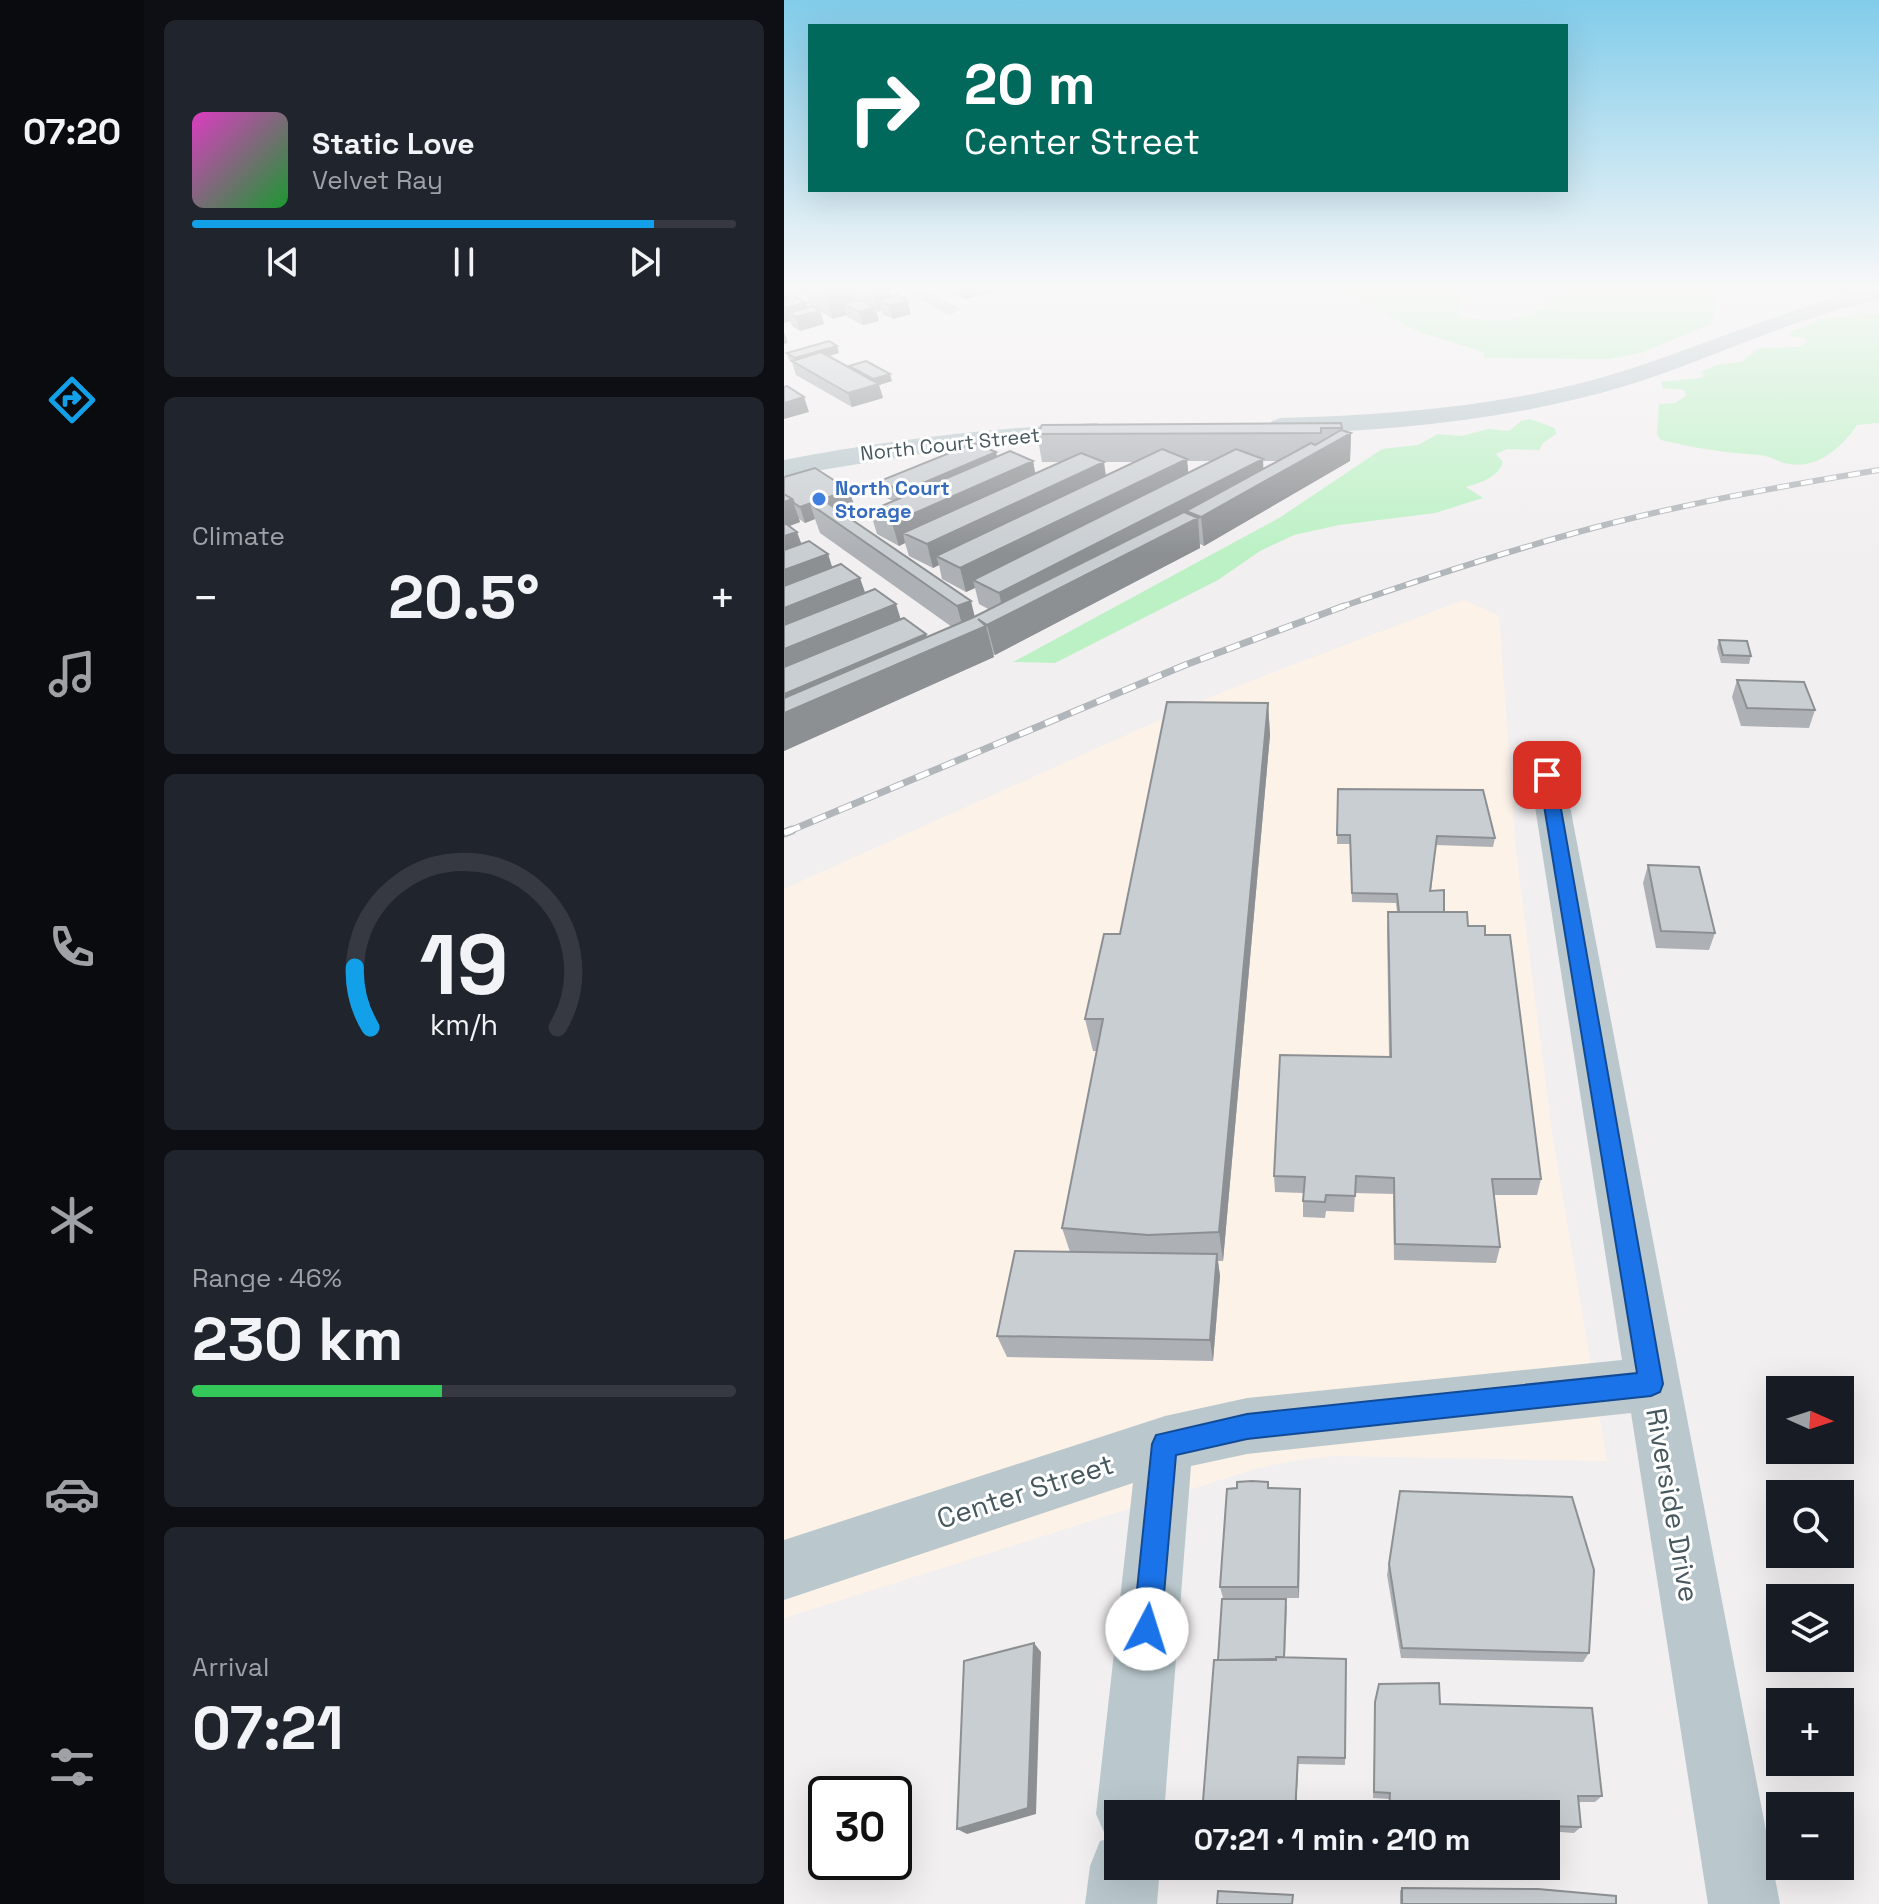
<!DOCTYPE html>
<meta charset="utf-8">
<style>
:root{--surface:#171b24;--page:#20242c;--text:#f1f3f6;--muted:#9ea1a6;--line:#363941;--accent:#12a0e9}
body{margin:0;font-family:"Space Grotesk",sans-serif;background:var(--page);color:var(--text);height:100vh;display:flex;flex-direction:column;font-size:30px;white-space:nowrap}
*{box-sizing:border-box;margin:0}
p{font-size:26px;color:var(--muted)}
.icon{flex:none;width:44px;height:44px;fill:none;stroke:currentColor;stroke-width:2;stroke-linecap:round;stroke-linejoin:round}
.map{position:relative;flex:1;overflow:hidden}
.details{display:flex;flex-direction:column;gap:20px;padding:20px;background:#0d0f14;width:640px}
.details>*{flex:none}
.top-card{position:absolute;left:24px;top:24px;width:760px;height:168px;border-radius:0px;box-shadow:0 8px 32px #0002;background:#00695c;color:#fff;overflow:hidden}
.needle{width:52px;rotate:93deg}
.buttons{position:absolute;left:982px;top:1376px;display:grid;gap:16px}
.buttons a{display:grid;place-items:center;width:88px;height:88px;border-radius:0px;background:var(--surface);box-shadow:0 8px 32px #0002;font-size:40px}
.speed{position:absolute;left:24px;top:1776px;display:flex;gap:16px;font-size:40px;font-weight:700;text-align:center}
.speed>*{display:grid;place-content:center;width:104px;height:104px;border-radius:50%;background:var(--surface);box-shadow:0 8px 32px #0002;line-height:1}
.speed .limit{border:4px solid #111;border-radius:12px;background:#fff;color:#111}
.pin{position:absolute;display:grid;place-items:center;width:68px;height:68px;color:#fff;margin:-34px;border-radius:16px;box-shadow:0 4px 12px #0006}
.me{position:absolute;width:88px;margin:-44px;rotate:5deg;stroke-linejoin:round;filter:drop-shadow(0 0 6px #0008)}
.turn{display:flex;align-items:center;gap:28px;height:168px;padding:0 24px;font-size:36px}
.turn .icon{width:104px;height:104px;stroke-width:2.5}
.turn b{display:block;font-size:56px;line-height:68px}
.big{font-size:60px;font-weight:600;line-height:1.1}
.details .widget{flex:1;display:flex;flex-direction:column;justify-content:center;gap:12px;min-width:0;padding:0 28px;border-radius:12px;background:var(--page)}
.details .dial{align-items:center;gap:0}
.dial svg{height:208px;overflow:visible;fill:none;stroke:var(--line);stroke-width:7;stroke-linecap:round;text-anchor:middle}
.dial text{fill:var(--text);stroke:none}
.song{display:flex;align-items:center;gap:24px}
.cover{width:96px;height:96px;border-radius:12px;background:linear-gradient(135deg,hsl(310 70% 55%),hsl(130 70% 35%))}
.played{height:8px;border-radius:4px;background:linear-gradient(90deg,var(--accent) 85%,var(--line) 85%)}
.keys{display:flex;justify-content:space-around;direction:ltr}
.heat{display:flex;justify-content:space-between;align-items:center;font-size:44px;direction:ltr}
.charge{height:12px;border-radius:6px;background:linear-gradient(90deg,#34c759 46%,var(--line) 0)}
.trip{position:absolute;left:320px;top:1800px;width:456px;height:80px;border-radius:0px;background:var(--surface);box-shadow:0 8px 32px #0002;font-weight:600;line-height:80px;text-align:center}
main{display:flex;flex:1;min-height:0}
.tabs{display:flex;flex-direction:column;width:144px;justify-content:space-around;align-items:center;background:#090b0e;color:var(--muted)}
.tabs .icon{width:56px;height:56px}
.tabs .on{color:var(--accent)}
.tabs b{font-size:36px;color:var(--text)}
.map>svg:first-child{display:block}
.commercial{fill:#fdf2e8}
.green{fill:#bcf1c5}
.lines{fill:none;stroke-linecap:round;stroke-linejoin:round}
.minor{fill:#bac8cd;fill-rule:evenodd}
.tertiary{fill:#bac8cd;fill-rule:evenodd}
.rail-far2-casing{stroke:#b1b6ba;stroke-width:6}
.rail-far1-casing{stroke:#b1b6ba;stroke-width:7}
.rail-casing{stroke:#b1b6ba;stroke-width:9}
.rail-far2{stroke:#fff;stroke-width:4;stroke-dasharray:12;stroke-linecap:butt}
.rail-far1{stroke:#fff;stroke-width:5;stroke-dasharray:14;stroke-linecap:butt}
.rail{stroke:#fff;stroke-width:6;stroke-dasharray:18;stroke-linecap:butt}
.wall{fill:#adb1b5;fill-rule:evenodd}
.shaded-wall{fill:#8d9093}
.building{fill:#c9ced2;stroke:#8d9093;stroke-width:2}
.route{fill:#1a73e8;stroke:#114b97;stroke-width:2}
.shop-dot{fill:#3f7fe0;stroke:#fff;stroke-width:3}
.labels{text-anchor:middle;stroke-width:6;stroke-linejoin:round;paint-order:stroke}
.far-street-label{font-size:20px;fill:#46585e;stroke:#fff}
.far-shop-label{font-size:20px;font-weight:bold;fill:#366cbe;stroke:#fff;text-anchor:start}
.near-street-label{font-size:28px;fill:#46585e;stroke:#fff}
</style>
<main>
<nav class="tabs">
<b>07:20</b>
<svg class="icon on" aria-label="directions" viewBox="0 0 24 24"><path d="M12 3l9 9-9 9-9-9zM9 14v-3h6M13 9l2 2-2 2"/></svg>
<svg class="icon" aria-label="music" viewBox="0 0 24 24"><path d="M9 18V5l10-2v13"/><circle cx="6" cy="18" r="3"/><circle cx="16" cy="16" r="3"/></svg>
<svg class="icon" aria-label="phone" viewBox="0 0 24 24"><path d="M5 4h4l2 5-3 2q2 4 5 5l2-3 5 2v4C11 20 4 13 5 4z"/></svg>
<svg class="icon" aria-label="climate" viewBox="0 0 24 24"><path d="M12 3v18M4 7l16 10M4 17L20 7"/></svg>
<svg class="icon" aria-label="car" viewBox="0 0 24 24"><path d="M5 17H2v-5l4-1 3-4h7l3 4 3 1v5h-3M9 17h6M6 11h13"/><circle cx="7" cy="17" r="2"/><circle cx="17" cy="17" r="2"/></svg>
<svg class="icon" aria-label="filters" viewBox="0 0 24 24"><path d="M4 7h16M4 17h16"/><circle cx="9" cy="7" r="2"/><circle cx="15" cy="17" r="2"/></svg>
</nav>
<section class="details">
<div class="widget">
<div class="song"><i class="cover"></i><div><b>Static Love</b><p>Velvet Ray</p></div></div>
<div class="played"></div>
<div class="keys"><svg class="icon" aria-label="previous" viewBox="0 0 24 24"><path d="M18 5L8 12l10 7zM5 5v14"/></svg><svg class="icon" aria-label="pause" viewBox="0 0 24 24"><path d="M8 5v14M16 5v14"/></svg><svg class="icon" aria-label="next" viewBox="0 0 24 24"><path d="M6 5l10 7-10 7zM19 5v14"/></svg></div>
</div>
<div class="widget"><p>Climate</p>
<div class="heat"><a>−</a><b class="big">20.5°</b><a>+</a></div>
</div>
<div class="widget dial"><svg viewBox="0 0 100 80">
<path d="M14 69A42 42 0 1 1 86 69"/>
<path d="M14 69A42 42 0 0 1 8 46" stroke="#12a0e9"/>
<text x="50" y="56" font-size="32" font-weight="700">19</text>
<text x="50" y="72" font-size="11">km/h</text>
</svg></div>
<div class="widget"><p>Range · 46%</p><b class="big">230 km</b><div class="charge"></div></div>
<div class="widget"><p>Arrival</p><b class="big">07:21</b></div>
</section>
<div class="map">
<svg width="1095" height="1904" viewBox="0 0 1095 1904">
<rect width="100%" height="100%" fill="#f2eff0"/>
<!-- commercial -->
<path class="commercial" d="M 680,600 L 715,616 L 732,851 L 768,1133 L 823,1461 L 552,1456 L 513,1460 L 474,1468 L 0,1618 L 0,889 L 438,692 Z"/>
<!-- green -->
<path class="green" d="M 554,288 L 656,288 L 680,292 L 675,318 L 724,321 L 771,305 L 764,297 L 801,288 L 920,288 L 935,300 L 927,324 L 857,353 L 825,359 L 701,358 L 699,352 L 633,331 Z
M 1073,312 L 1095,315 L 1095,423 L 1073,425 C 1059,446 1034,469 1006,464 C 996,463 987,456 976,455 C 942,453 910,448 877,440 L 873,434 L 875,404 L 891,403 L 902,396 L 900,390 L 879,388 L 877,382 L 915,378 L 920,376 L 918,372 L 932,365 L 957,362 L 976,348 L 1016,347 L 1023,342 L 1022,338 L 1005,336 L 1007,331 C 1017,329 1023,324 1033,321 C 1046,316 1061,321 1073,312 Z
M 746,419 L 771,428 L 772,434 L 759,443 L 755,450 L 723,449 L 712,454 L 719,462 C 713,479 697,482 682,487 L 699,498 L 651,513 L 555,525 L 510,535 L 476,551 L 434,580 L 271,663 L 229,662 L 495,518 L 598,449 L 634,445 L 654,434 L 678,436 L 704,429 L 725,431 L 737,421 Z"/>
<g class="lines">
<!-- minor -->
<path class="minor" d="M 0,288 L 31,288 L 28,292 L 0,299 Z
M 117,288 L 139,288 L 176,309 L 167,315 L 160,313 Z
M 1048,288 L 1071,288 L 1086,297 L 1077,303 Z
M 763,764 L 775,767 L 780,775 L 996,1904 L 924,1904 L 847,1413 L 463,1454 L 407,1466 L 380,1814 L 334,1814 L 334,1866 L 376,1866 L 373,1904 L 301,1904 L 306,1866 L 316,1841 L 323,1839 L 312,1814 L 349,1483 L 0,1600 L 0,1540 L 381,1416 L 463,1398 L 838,1360 L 746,775 L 751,767 Z"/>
<!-- tertiary -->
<path class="tertiary" d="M 1095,288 L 1095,300 C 1006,318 927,360 841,386 C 728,420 614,430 497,434 L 488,431 L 484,426 L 488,421 L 497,418 C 607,415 716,407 823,376 C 915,349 1000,307 1095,288 Z
M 312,423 L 321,426 L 325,431 L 321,436 L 155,451 L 0,476 L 0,460 C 103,440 207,428 312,423 Z"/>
<!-- rail-far2 casing -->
<g class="rail-far2-casing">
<path id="rail-far2" d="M 554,608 C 638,579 723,551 809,528 C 903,503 999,486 1095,470"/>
</g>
<!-- rail-far1 casing -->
<g class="rail-far1-casing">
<path id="rail-far1" d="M 3,832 L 401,665 L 560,606"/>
</g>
<!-- rail casing -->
<g class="rail-casing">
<path id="rail" d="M 0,833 L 8,830"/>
</g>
<!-- rail-far2 -->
<use href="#rail-far2" class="rail-far2"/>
<!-- rail-far1 -->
<use href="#rail-far1" class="rail-far1"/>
<!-- rail -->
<use href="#rail" class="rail"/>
</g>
<!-- wall -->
<path class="wall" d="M 20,288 L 105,288 L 107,297 L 127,314 L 109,319 L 98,314 L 98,310 L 92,311 L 95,321 L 79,325 L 63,317 L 63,315 L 49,319 L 37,312 L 40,324 L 16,331 L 8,326 L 6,321 L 0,323 L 0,297 L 22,303 L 24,308 L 30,307 L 25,305 Z
M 154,288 L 221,288 L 181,299 Z
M 3,353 L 55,353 L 45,356 L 66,368 L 108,381 L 95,385 L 99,398 L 68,407 L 12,375 L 8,362 L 5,360 Z
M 557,423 L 558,430 L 567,433 L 566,461 L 420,546 L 416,544 L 416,548 L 211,655 L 209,654 L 210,657 L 0,751 L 0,477 L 65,490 L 70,505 L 55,511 L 191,617 L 206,610 L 195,604 L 191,588 L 182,592 L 158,579 L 155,565 L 149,568 L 125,556 L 121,543 L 115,546 L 93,534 L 86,511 L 109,501 L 100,497 L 96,481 L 212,452 L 213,457 L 249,461 L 251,473 L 277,462 L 258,462 L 253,434 ZM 403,461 L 428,461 L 404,473 ZM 479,461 L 494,461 L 479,469 ZM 319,462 L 353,462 L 322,476 ZM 15,519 L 21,523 L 31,519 L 36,533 L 168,627 L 143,638 L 142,634 L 117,619 L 48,567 L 44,554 L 18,544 L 5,526 L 16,522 Z
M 935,640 L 967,656 L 965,664 L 937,663 L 933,648 Z
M 953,680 L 1031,710 L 1025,728 L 957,726 L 948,697 Z
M 484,703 L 486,735 L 439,1261 L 434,1261 L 436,1276 L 429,1361 L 223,1357 L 213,1336 L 286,1252 L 278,1228 L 313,1051 L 309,1051 L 301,1019 L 336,934 Z
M 554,789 L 711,838 L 709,847 L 652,845 L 647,891 L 660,912 L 701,935 L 757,1179 L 753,1195 L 710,1195 L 716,1247 L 712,1263 L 610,1260 L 609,1194 L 571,1193 L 570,1212 L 542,1211 L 541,1218 L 519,1217 L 519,1193 L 491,1192 L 490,1176 L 605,1056 L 603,929 L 604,912 L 613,912 L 612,903 L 568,902 L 566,844 L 553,844 Z
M 864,865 L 931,933 L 925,950 L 872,948 L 859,883 Z
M 484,1482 L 485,1488 L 516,1501 L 515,1598 L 439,1598 L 436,1587 Z
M 616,1491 L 805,1653 L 799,1662 L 617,1658 L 603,1575 Z
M 503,1605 L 501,1657 L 562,1659 L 561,1765 L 514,1764 L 512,1814 L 418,1814 L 434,1660 Z
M 591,1702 L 656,1704 L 818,1796 L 811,1802 L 794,1802 L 797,1827 L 790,1833 L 762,1831 L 762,1814 L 604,1814 L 605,1799 L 589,1798 Z
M 618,1888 L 832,1904 L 616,1904 L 616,1891 Z"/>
<!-- shaded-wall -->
<path class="shaded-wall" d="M 39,288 L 68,288 L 75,312 L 59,304 L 63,315 L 49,319 Z
M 87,288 L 105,288 L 109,305 L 124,301 L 127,314 L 109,319 L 105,306 L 95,300 L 98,310 L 94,312 Z
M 179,288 L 221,288 L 181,299 Z
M 22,303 L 26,314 L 36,311 L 40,324 L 16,331 L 12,317 L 4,313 L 6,321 L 0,323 L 0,308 Z
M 91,307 L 95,321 L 79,325 L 75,312 Z
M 0,332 L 4,343 L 0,344 Z
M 53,346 L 55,353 L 13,365 L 11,358 Z
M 106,374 L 108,381 L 95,385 L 99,398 L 68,407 L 64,393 L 91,385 L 89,379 Z
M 20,397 L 25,412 L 0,419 L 0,403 Z
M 537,428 L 537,450 L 567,433 L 566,461 L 420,546 L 417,517 L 537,450 Z
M 212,452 L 215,467 L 122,507 L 118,492 Z
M 403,459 L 405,481 L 189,580 L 191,588 L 182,592 L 176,568 Z
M 479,459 L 480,481 L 402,511 L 403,521 L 414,518 L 416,548 L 211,655 L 203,625 L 220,616 L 215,593 Z
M 249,461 L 253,483 L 119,533 L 121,543 L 115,546 L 108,523 Z
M 320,462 L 323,484 L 152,556 L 155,565 L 149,568 L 143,544 Z
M 65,490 L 70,505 L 42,515 L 26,504 L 31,519 L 21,523 L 16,507 Z
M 8,499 L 16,522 L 0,528 L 0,502 Z
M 13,532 L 19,548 L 0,555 L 0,536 Z
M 44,554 L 49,570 L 0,589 L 0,570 Z
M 76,578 L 82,595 L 0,627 L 0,608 Z
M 187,601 L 194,630 L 202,626 L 210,657 L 0,751 L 0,713 L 5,711 L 0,698 L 0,694 L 142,634 L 147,650 L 181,635 L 173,606 Z
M 112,604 L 117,620 L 0,669 L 0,649 Z
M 484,703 L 486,735 L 439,1261 L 435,1232 Z
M 433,1254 L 436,1276 L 429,1361 L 426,1340 Z
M 516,1489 L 516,1501 L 515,1598 L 514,1587 Z
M 250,1643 L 257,1652 L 252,1814 L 183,1834 L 173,1829 Z
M 514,1757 L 514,1764 L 512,1814 L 511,1814 Z"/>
<!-- building -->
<path class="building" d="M 8,295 L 22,303 L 0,308 L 0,301 L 3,300 L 0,299 L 0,297 Z
M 112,295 L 124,301 L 105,306 L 95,300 Z
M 75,300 L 91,307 L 75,312 L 59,304 Z
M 28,306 L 36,311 L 12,317 L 4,313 Z
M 45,341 L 53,346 L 11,358 L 3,353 Z
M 37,352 L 95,384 L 64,393 L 8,361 Z
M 82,361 L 106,374 L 89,379 L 65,366 Z
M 3,386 L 20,397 L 0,403 L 0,387 Z
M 557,423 L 558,428 L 537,428 L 537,433 L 253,434 L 258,425 Z
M 557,430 L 567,433 L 417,517 L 402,511 L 527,443 L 531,445 Z
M 190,443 L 212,452 L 118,492 L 96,481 Z
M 378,449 L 403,459 L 176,568 L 152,556 Z
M 452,449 L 479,459 L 215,593 L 189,580 Z
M 226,451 L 249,461 L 108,523 L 86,511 Z
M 297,453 L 320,462 L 143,544 L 119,533 Z
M 31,468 L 65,490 L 16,507 L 10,503 L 8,499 L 0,494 L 0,477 Z
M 0,494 L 8,499 L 0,502 Z
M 39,500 L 187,601 L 173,606 L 26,504 Z
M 400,512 L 414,518 L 203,625 L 194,619 L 202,626 L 0,713 L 0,698 L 190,617 Z
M 0,523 L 1,523 L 13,532 L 0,536 Z
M 25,541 L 44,554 L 0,570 L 0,550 Z
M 57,564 L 76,578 L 0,608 L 0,586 Z
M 91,589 L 112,604 L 0,649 L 0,625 Z
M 120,618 L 142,634 L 0,694 L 0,667 Z
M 935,640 L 963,641 L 967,656 L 939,655 Z
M 953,680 L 1020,682 L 1031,710 L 963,708 Z
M 383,702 L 484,703 L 435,1232 L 364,1235 L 278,1228 L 319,1019 L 301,1019 L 320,934 L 336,934 Z
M 554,789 L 699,790 L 711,838 L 653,836 L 646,891 L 660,890 L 660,912 L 615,912 L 613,894 L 568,893 L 566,835 L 553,835 Z
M 864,865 L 915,867 L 931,933 L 877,931 Z
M 604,912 L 683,912 L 684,926 L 701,926 L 701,935 L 726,935 L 757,1179 L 708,1179 L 716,1247 L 611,1244 L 610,1178 L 572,1176 L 571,1196 L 542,1195 L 541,1202 L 519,1201 L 521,1177 L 490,1176 L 496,1055 L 607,1057 Z
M 231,1251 L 433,1254 L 426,1340 L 213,1336 Z
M 468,1481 L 484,1482 L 484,1488 L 516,1489 L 514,1587 L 436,1587 L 443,1489 L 453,1488 L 453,1482 Z
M 616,1491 L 788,1497 L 810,1570 L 805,1653 L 618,1648 L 605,1564 Z
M 438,1599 L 502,1599 L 500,1657 L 492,1657 L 492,1659 L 434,1660 Z
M 250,1643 L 244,1808 L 173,1829 L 180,1661 Z
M 492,1657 L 562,1659 L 561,1758 L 514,1757 L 511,1814 L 418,1814 L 430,1660 L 492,1660 Z
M 655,1683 L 656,1704 L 808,1708 L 818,1796 L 794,1796 L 797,1827 L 762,1826 L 762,1814 L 605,1814 L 606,1793 L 590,1792 L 591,1702 L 595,1684 Z
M 618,1888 L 754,1889 L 832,1896 L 832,1904 L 618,1904 Z
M 434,1891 L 509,1895 L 508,1904 L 433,1904 Z"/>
<!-- sky -->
<linearGradient id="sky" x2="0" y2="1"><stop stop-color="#81ccea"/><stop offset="0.52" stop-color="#f9f8f8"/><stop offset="1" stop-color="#f9f8f8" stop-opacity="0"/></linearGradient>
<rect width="1095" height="554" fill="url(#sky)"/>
<!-- route -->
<path class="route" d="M 763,771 L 771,775 L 879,1384 L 876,1392 L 867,1396 L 463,1439 L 392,1455 L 377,1629 L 373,1639 L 363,1643 L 353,1639 L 349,1629 L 368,1444 L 372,1435 L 463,1414 L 853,1373 L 755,775 Z"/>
<!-- markers -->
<circle class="shop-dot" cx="35" cy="499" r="8"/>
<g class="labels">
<!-- far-street labels -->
<g class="far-street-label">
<text transform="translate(166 444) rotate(-6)" y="7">North Court Street</text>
</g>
<!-- far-shop labels -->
<g class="far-shop-label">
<text x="51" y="495">North Court<tspan x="51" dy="23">Storage</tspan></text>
</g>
<!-- near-street labels -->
<g class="near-street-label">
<text transform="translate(241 1491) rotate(-18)" y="10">Center Street</text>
<text transform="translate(889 1505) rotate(80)" y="10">Riverside Drive</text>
</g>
</g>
</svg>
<div class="buttons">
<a><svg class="needle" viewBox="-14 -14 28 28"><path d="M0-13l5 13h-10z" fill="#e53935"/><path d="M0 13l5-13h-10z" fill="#9ea1a6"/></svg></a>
<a><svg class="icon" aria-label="search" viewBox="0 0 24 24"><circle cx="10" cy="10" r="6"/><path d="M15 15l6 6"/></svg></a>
<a><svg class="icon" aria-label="layers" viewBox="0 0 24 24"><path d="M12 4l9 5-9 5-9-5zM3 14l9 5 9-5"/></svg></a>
<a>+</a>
<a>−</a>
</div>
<div class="speed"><div class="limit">30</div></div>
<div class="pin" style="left:763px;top:775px;background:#d93025"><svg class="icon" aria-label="arrive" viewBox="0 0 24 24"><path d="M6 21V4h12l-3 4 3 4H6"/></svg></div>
<svg class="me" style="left:363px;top:1629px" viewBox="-20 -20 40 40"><circle r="19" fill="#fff"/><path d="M0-13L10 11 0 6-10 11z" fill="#1a73e8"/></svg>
<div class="trip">07:21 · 1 min · 210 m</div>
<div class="top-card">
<div class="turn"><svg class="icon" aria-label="right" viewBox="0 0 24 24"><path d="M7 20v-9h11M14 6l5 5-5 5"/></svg><div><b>20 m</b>Center Street</div></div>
</div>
</div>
</main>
